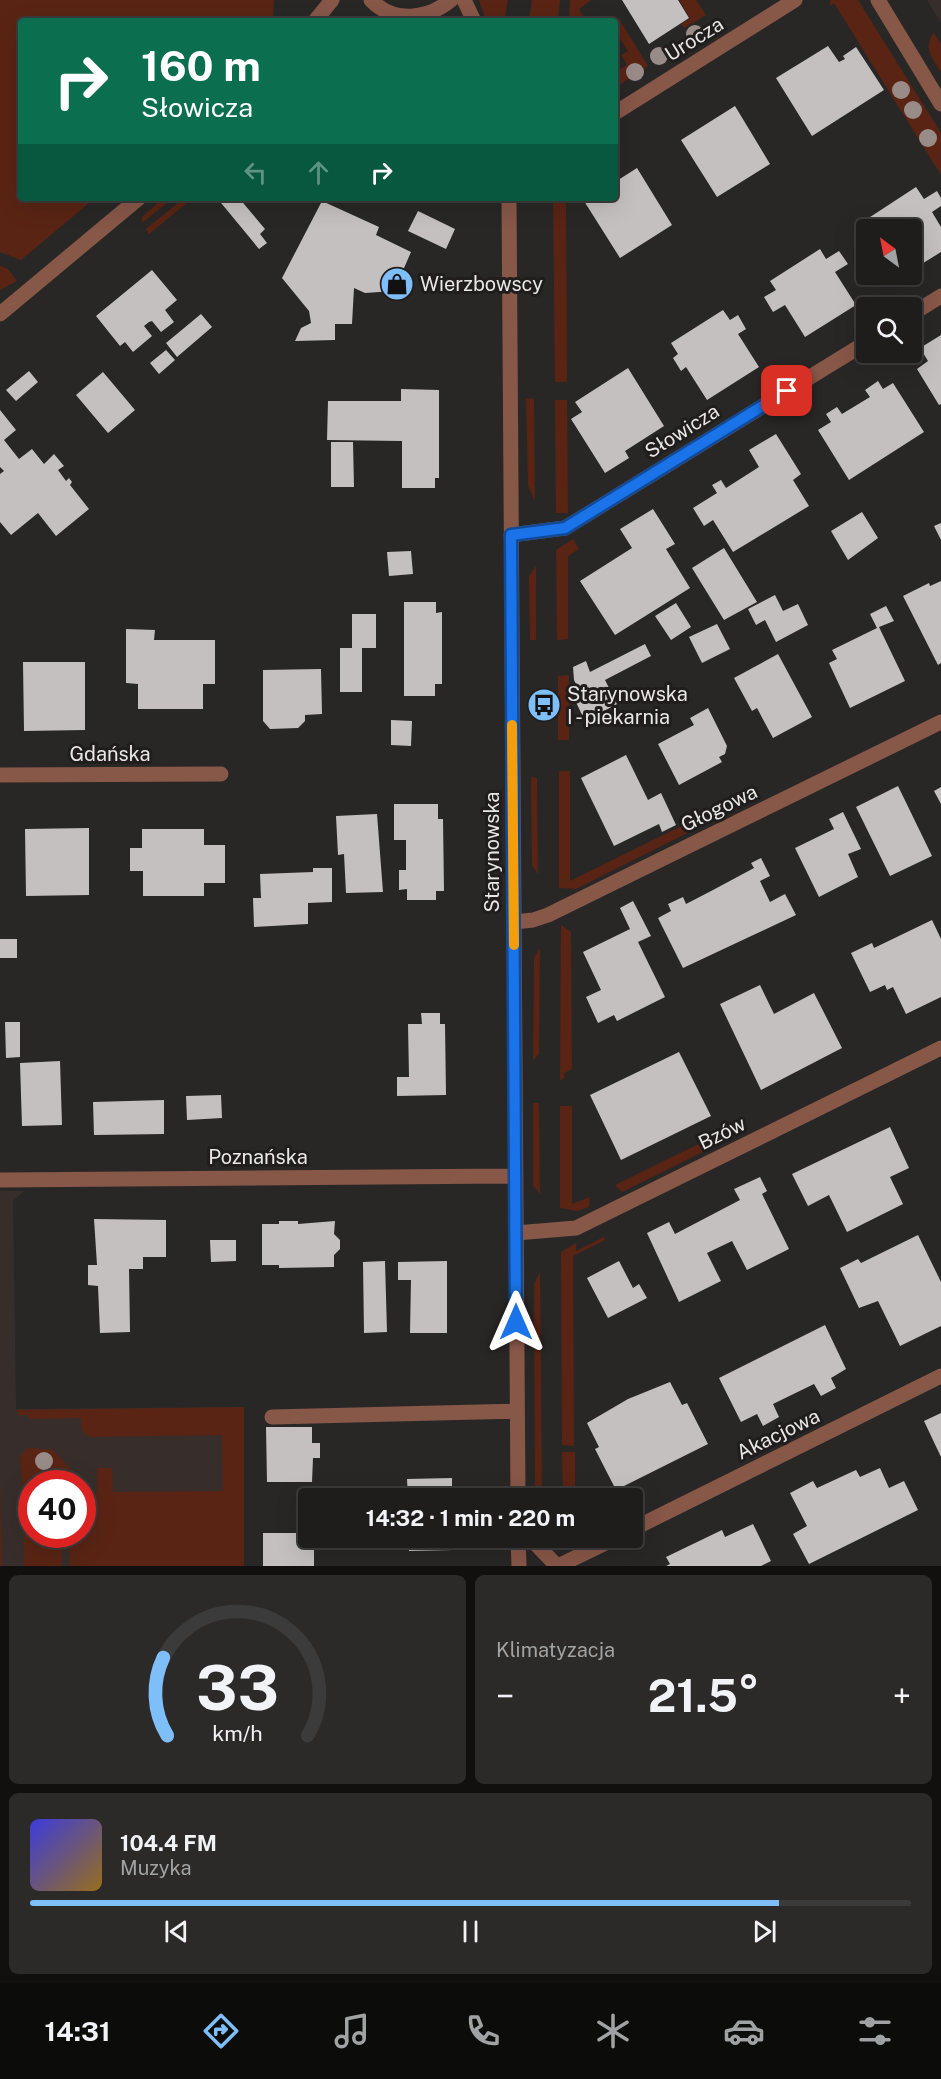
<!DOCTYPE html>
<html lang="pl">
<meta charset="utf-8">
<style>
:root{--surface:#1f1d1c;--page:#2c2a29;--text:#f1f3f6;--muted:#a1a2a3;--line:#3c3b3b;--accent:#7ebef9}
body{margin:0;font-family:"Public Sans",sans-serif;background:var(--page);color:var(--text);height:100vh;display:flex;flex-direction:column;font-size:22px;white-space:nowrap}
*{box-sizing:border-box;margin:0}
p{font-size:20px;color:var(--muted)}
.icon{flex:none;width:33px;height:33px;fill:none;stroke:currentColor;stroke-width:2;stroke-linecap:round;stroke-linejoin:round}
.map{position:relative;height:1566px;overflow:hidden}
.panel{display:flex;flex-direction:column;gap:9px;padding:9px;background:#11100f;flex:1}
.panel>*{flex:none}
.guide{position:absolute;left:18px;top:18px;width:600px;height:183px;border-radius:6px;box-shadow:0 6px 24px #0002,0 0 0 2px var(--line);background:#0b6e4f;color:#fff;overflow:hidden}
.needle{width:39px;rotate:328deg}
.fabs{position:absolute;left:856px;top:219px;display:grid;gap:12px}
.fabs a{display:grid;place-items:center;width:66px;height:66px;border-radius:6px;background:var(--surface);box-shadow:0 6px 24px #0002,0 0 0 2px var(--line);font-size:30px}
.speed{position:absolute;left:18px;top:1470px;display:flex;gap:12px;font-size:30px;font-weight:700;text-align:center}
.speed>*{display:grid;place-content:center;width:78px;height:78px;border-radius:50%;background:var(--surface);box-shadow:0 6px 24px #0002,0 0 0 2px var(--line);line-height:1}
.speed .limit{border:9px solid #d22;background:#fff;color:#111}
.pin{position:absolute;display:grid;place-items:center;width:51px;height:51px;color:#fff;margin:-26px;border-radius:12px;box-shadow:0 3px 9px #0006}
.me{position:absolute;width:66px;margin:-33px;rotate:0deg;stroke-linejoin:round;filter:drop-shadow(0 0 4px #0008)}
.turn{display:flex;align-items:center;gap:21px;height:126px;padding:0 24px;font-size:27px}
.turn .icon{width:78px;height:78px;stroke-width:2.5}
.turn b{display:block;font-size:42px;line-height:51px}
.lanes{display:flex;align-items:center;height:57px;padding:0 24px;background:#0003;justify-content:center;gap:30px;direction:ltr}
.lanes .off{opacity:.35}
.big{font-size:45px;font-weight:700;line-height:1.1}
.panel .tile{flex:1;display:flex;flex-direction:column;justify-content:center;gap:9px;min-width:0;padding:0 21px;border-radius:9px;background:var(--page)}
.panel .dial{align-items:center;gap:0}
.dial svg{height:156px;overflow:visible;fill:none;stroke:var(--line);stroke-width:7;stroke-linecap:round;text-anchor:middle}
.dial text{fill:var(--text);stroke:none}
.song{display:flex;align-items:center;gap:18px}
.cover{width:72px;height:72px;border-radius:9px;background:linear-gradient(135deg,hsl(240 70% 55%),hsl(40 70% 35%))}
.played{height:6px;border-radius:3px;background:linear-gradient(90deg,var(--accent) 85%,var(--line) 85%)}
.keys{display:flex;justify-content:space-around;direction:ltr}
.heat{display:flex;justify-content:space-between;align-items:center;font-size:33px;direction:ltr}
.panel .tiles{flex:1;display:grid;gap:9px;grid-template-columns:1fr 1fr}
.tile:last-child{grid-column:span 2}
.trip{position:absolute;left:298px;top:1488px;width:345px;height:60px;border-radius:6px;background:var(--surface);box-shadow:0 6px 24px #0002,0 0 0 2px var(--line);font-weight:700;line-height:60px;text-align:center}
.dock{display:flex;height:96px;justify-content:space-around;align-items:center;background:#0c0c0b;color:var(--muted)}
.dock .icon{width:42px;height:42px}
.dock .on{color:var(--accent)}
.dock b{font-size:27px;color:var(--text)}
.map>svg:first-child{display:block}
.built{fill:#372e2b;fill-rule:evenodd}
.green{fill:#592414}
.building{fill:#c4c0bf}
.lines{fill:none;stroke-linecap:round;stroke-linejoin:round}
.minor{stroke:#875748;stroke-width:15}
.tree{fill:#998c88}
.route-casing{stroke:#114b97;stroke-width:15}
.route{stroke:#1a73e8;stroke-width:10}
.slow{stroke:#f59e0b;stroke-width:10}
.labels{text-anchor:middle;stroke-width:6;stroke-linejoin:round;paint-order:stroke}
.street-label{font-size:20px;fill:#e8e6e6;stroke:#201d1c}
.poi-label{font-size:20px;fill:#e8e6e6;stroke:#201d1c;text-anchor:start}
</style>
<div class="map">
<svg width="941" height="1566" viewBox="0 0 941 1566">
<rect width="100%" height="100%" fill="#292726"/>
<!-- built -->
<path class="built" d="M 927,0 L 941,0 L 941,23 Z
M 0,1191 L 24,1191 L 13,1201 L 16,1409 L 244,1407 L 244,1566 L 0,1566 ZM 32,1484 L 82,1484 L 82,1534 L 32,1534 Z"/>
<!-- green -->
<path class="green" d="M 0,0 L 274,0 L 273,21 L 21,21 L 21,198 L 95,198 L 21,260 L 0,252 Z
M 479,0 L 508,0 L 504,21 L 486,21 Z
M 532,0 L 560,0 L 558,21 L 529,21 Z
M 570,0 L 591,0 L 579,9 L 586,21 L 569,21 Z
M 679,0 L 696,0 L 706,15 L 684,28 L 681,24 L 690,18 Z
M 830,0 L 858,0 L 941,133 L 941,175 L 834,3 L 830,6 Z
M 619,19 L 648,66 L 615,88 L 615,72 L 627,65 L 621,55 L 628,51 L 615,31 L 615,21 Z
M 934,33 L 941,44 L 941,72 C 933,60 922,47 934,33 Z
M 163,198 L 173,198 L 142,223 L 142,217 Z
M 184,198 L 193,198 L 149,234 L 146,229 Z
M 553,198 L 566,198 L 567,382 L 555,382 Z
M 0,266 L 8,269 L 17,281 L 0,290 Z
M 534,398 L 535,501 L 528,486 L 526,399 Z
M 555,400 L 567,400 L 568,513 L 556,513 Z
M 573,539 L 579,549 L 568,556 L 568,639 L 557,640 L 556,550 Z
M 536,566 L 536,640 L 530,640 L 529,576 Z
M 569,675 L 569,740 L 558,740 L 558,676 Z
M 559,771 L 570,771 L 570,881 L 696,819 L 697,828 L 576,889 L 559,888 Z
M 531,777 L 537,778 L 538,874 L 532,865 Z
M 561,925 L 571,932 L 572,1069 L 564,1073 L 564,1079 L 560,1080 Z
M 540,948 L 539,1054 L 533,1060 L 534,958 Z
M 533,1103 L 539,1103 L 540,1194 L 533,1185 Z
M 560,1106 L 572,1106 L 572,1204 L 590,1197 L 589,1207 L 577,1211 L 560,1208 Z
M 721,1133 L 725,1141 L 622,1192 L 615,1185 Z
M 604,1237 L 605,1240 L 573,1256 L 574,1446 L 562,1445 L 561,1252 L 576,1243 L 576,1251 Z
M 540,1272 L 542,1498 L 535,1498 L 534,1284 Z
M 244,1407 L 244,1566 L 70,1566 L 69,1535 L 82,1534 L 83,1493 L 97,1492 L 97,1468 L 112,1468 L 113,1492 L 223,1491 L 222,1435 L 90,1437 L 82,1431 L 81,1418 L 29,1419 L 29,1415 L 19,1415 L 16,1410 Z
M 28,1448 L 53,1450 L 70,1469 L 70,1483 L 32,1484 L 32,1534 L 62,1535 L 62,1566 L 24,1566 L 24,1505 L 20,1456 Z
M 562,1452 L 575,1452 L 575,1498 L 563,1498 Z
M 0,1479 L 2,1566 L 0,1566 Z"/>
<!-- building -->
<path class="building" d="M 622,0 L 678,0 L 689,18 L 649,44 Z
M 828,46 L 839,62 L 845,59 L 843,56 L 856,47 L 884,90 L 812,136 L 776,78 Z
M 735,106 L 770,164 L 717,197 L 681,140 Z
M 637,168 L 672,225 L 620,258 L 584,201 L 589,198 L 615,198 L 615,182 Z
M 916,187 L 924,199 L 937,191 L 941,198 L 941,206 L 932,212 L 941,227 L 941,252 L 912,270 L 912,230 L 869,230 L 864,221 Z
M 217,198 L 239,198 L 265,229 L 260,234 L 267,243 L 259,249 Z
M 322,201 L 379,227 L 376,235 L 411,252 L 394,291 L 365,293 L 354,288 L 352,324 L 335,324 L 335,340 L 295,341 L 301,328 L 311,323 L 309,311 L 282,278 Z
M 418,211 L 455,229 L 446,249 L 408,231 Z
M 820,249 L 826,259 L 839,251 L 848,264 L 835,272 L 856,305 L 805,337 L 785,305 L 773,312 L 764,297 L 776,290 L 770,281 Z
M 152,270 L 177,300 L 165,310 L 174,322 L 161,332 L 152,321 L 149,322 L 144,326 L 152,336 L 133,352 L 125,342 L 120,346 L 96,316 Z
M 723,310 L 730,320 L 738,315 L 746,329 L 738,334 L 759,367 L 707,400 L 686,367 L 681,371 L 673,358 L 678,354 L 671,343 Z
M 201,314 L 212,327 L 177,357 L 166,343 Z
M 941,335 L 941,404 L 939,405 L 917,369 L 928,361 L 920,348 Z
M 166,350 L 175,360 L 159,374 L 150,363 Z
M 628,368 L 664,426 L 625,451 L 629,458 L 605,473 L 571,419 L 582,412 L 575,402 Z
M 29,371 L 38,382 L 16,401 L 6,390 Z
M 103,372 L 135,410 L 108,433 L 76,395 Z
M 878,381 L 883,389 L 893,383 L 924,432 L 849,480 L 818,430 L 831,422 L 826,414 L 837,407 L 842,414 L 870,397 L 865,390 Z
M 401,389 L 439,390 L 439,478 L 435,478 L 435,488 L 402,488 L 402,441 L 327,440 L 328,401 L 401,401 Z
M 0,410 L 16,430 L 4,440 L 19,459 L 32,449 L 44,464 L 54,454 L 64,466 L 58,470 L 66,481 L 69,478 L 72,482 L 70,485 L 89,509 L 56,536 L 38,513 L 11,535 L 0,522 L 0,474 L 4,471 L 0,467 Z
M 776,434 L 801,474 L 793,480 L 809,506 L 733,552 L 713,520 L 704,526 L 693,508 L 717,493 L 712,485 L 721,480 L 726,488 L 759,467 L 749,450 Z
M 331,442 L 353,442 L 354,487 L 331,487 Z
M 653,509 L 675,544 L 666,549 L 690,588 L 615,635 L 580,581 L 632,548 L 620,529 Z
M 862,512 L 878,538 L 848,560 L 831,531 Z
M 941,523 L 941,540 L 934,526 Z
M 724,548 L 757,602 L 724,620 L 692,568 Z
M 411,551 L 413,574 L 389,576 L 387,552 Z
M 941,581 L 941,663 L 938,665 L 903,596 L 929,583 L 930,586 Z
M 775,595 L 783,611 L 798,604 L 808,625 L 776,642 L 765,620 L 756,625 L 748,609 Z
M 404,602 L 436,602 L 436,613 L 442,612 L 442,684 L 435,684 L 435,696 L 404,696 Z
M 676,603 L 691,627 L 671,640 L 655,616 Z
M 886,606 L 894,621 L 879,627 L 905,681 L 850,708 L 829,663 L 837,659 L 832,650 L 877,628 L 870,614 Z
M 352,614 L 376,614 L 376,648 L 362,648 L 362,692 L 340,692 L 340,648 L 352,648 Z
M 717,624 L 730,649 L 702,663 L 689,637 Z
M 126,629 L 155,630 L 154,640 L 215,640 L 215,684 L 203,684 L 203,709 L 138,709 L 138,684 L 126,683 Z
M 645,644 L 651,656 L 605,680 L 617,704 L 585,721 L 573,696 L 580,692 L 574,680 L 573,667 L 586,661 L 590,672 Z
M 778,654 L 812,717 L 773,738 L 757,708 L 752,711 L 734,678 Z
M 23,662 L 85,662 L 85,730 L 24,731 Z
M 321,669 L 322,714 L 305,715 L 305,721 L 298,728 L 270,729 L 263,721 L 263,670 Z
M 708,708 L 727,746 L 725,754 L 719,757 L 722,762 L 679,785 L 658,744 L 694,725 L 690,718 Z
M 391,720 L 412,721 L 411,746 L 391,745 Z
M 626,755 L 648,800 L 661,793 L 676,825 L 662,832 L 659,824 L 614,846 L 581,778 Z
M 898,786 L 932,856 L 890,876 L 856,807 Z
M 941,787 L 941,804 L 934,791 Z
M 394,804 L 438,804 L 438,819 L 443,819 L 444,891 L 436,891 L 436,900 L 407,900 L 407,889 L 399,890 L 399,870 L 406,870 L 406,840 L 394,840 Z
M 843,812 L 861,849 L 848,854 L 858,877 L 819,897 L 795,848 L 834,829 L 829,819 Z
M 377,814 L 383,892 L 346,893 L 344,854 L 338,855 L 336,816 Z
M 89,828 L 89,895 L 26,896 L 25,829 Z
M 142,829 L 204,829 L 204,845 L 225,845 L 225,883 L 204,883 L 204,896 L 143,896 L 143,871 L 130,871 L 130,848 L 142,848 Z
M 761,858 L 770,876 L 760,881 L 770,902 L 785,894 L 796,915 L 683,968 L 658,918 L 671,911 L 668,904 L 683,897 L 686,904 L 713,890 L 754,868 L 751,863 Z
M 313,868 L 332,868 L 332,902 L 308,903 L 308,924 L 254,927 L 253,898 L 261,898 L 260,874 L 313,872 Z
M 633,901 L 651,936 L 638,942 L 665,997 L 617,1021 L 614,1015 L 598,1023 L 586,997 L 601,990 L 583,952 L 630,929 L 620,908 Z
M 932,920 L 941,939 L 941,997 L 906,1014 L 893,987 L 887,990 L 885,985 L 870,992 L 851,953 L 872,943 L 874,948 Z
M 0,939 L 17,939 L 17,958 L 0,958 Z
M 760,985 L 774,1014 L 814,993 L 842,1048 L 761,1090 L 720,1004 Z
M 421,1013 L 440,1013 L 440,1024 L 445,1024 L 446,1095 L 397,1096 L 397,1077 L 409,1077 L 408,1024 L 422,1024 Z
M 5,1022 L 20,1022 L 20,1057 L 6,1058 Z
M 679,1052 L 711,1116 L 621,1160 L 590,1095 Z
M 60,1061 L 62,1125 L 22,1126 L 20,1063 Z
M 221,1095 L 222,1118 L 187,1120 L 186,1096 Z
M 164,1100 L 164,1134 L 94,1135 L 93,1102 Z
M 890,1127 L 909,1168 L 890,1177 L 903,1204 L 847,1232 L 829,1195 L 808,1206 L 792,1174 Z
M 760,1177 L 767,1191 L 762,1194 L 789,1249 L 747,1270 L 732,1241 L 707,1253 L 721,1281 L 679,1302 L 647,1233 L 669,1222 L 675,1234 L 740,1200 L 734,1189 Z
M 94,1219 L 166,1220 L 166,1257 L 143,1257 L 143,1269 L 129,1269 L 130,1332 L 100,1333 L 98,1286 L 88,1285 L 88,1265 L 97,1265 Z
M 279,1221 L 298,1221 L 298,1224 L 335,1221 L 334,1234 L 340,1240 L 340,1249 L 334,1255 L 334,1267 L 279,1268 L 279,1265 L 262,1265 L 262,1224 L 279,1224 Z
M 918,1235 L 941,1282 L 941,1326 L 900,1346 L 878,1301 L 859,1308 L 840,1268 L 858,1259 L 861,1263 Z
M 210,1240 L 236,1240 L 236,1261 L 211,1262 Z
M 385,1261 L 387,1332 L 364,1333 L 363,1262 Z
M 447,1261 L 447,1333 L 410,1333 L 411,1280 L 398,1280 L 398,1262 Z
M 619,1261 L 633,1288 L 639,1284 L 647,1298 L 608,1318 L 587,1278 Z
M 825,1325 L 846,1369 L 831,1378 L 836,1388 L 821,1396 L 814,1384 L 773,1404 L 779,1417 L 763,1426 L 757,1414 L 741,1422 L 719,1378 Z
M 670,1382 L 682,1405 L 687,1403 L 708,1444 L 616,1490 L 595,1449 L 599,1447 L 587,1423 L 628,1399 Z
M 941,1413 L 941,1457 L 924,1421 Z
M 266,1427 L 312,1427 L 312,1443 L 320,1443 L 320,1458 L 313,1458 L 312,1482 L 267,1482 Z
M 880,1468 L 889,1488 L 904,1481 L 918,1510 L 809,1564 L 793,1534 L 807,1526 L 790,1493 L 813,1481 L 817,1488 L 856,1470 L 860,1477 Z
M 452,1478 L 452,1498 L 408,1498 L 407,1479 Z
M 753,1524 L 771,1561 L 761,1566 L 666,1566 L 670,1564 L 666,1557 L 722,1530 L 725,1537 Z
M 263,1533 L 309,1533 L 309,1550 L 314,1550 L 314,1566 L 263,1566 Z
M 409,1538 L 453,1538 L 453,1550 L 409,1551 Z"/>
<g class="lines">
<!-- minor -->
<path class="minor" d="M 371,0 C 394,24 428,19 451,0
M 464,0 L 474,21
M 878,0 L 941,104
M 315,21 L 332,0
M 615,113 L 795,0
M 509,198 L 518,1498
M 0,314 L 139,198
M 912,314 L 941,296
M 511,535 L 565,528 L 867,342
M 0,775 L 221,774
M 514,922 L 533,920 L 548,915 L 941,722
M 0,1180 L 516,1176
M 516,1233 L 576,1228 L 941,1048
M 272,1417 L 517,1411
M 633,1529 L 941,1376
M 518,1538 L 519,1566
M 530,1538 L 557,1566
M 558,1566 L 616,1538"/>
</g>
<!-- trees -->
<g class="tree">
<circle cx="695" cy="34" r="9"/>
<circle cx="659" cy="56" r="9"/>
<circle cx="635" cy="72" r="9"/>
<circle cx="901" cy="90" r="9"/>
<circle cx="913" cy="110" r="9"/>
<circle cx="928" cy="138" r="9"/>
<circle cx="44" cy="1461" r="9"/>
</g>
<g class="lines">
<!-- route casing -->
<g class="route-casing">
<path id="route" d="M 516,1322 L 511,535 L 565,528 L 787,391"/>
</g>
<!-- route -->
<use href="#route" class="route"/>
<!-- slow -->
<path class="slow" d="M 512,725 L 514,945"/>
</g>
<!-- icons -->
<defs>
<g id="shop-disc" transform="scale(1.725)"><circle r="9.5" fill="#7ebef9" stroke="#201d1c"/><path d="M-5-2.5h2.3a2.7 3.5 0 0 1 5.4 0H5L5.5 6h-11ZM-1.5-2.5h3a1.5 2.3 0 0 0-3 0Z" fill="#111"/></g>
<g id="bus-disc" transform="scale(1.725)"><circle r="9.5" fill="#7ebef9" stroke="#201d1c"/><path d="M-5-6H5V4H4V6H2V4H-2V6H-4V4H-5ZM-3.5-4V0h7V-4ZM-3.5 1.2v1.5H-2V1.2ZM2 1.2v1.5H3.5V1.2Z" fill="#111"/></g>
</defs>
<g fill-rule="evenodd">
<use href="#shop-disc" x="397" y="284"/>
<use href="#bus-disc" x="544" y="705"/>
</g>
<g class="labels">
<!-- street labels -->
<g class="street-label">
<text transform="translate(694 39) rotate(-32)" y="7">Urocza</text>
<text transform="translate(682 431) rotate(-32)" y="7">Słowicza</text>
<text x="110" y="761">Gdańska</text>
<text transform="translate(719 808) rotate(-26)" y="7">Głogowa</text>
<text transform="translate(492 852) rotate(-90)" y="7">Starynowska</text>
<text transform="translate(722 1133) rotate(-26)" y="7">Bzów</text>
<text x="258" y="1164">Poznańska</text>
<text transform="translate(778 1434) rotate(-26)" y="7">Akacjowa</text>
</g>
<!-- poi labels -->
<g class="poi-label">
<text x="420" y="291">Wierzbowscy</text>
<text x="567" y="701">Starynowska<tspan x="567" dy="23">I - piekarnia</tspan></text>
</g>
</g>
</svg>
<div class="fabs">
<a><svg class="needle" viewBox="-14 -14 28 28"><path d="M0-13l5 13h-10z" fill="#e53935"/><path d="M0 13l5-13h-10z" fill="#a1a2a3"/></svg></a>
<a><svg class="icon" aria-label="search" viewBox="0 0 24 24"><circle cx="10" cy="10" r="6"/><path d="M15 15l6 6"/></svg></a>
</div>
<div class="speed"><div class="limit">40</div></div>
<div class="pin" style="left:787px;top:391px;background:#d93025"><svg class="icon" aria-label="arrive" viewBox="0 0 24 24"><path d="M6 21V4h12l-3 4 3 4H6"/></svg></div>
<svg class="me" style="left:516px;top:1322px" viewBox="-20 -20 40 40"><path d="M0-17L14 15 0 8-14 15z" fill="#1a73e8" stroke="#fff" stroke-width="4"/></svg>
<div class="trip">14:32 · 1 min · 220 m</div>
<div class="guide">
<div class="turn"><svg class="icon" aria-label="right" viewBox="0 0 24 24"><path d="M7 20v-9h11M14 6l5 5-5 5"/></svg><div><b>160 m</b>Słowicza</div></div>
<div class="lanes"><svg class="icon off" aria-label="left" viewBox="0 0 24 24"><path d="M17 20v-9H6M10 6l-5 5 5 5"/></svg><svg class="icon off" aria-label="ahead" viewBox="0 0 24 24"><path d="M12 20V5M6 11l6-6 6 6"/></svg><svg class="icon" aria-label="right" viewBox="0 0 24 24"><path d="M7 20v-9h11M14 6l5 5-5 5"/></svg></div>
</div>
</div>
<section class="panel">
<div class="tiles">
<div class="tile dial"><svg viewBox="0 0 100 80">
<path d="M14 69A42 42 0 1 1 86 69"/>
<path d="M14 69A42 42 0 0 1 12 29" stroke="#7ebef9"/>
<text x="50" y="56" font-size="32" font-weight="700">33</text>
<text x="50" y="72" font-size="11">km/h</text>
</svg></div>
<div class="tile"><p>Klimatyzacja</p>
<div class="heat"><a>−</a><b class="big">21.5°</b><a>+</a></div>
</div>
<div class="tile">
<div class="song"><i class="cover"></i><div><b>104.4 FM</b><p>Muzyka</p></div></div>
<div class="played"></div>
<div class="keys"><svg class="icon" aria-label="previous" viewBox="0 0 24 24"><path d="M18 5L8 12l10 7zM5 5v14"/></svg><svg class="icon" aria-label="pause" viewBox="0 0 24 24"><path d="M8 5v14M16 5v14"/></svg><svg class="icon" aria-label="next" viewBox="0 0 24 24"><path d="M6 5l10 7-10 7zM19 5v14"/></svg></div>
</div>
</div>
</section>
<nav class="dock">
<b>14:31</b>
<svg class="icon on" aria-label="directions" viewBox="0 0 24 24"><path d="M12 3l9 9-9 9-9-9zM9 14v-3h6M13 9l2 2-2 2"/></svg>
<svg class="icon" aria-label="music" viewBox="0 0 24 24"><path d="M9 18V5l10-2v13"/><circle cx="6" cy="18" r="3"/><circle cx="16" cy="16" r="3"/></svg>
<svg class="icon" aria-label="phone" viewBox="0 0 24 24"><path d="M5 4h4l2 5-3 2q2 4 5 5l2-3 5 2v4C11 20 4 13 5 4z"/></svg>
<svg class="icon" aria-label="climate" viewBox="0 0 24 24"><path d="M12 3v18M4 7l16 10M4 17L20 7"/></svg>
<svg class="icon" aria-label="car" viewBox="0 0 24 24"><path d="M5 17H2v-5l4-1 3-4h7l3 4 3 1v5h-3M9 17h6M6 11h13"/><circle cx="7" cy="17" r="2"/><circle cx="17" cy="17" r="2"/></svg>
<svg class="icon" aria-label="filters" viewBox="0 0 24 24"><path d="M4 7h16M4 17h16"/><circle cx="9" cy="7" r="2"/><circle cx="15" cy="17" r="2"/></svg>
</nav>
